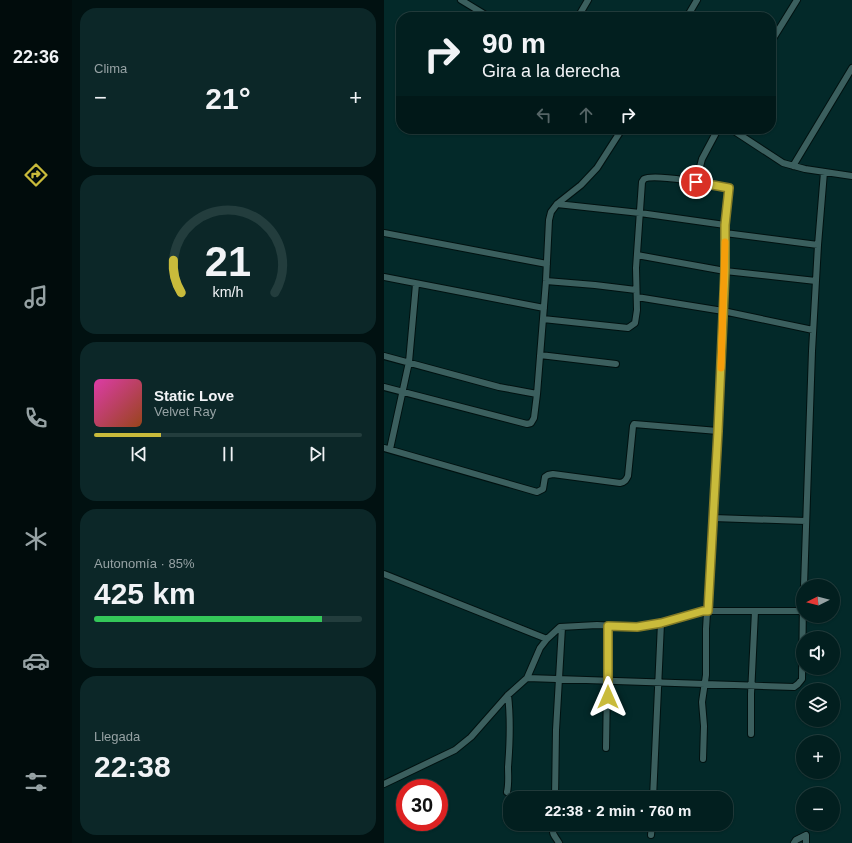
<!DOCTYPE html>
<html lang="es">
<meta charset="utf-8">
<style>
:root{--surface:#021f1f;--page:#0c2728;--text:#f1f3f6;--muted:#96a2a4;--line:#233d3d;--accent:#c9bb3b}
body{margin:0;font-family:Helvetica,sans-serif;background:var(--page);color:var(--text);height:100vh;display:flex;flex-direction:column;font-size:15px;white-space:nowrap}
*{box-sizing:border-box;margin:0}
p{font-size:13px;color:var(--muted)}
.icon{flex:none;width:22px;height:22px;fill:none;stroke:currentColor;stroke-width:2;stroke-linecap:round;stroke-linejoin:round}
.map{position:relative;flex:1;overflow:hidden}
.side{display:flex;flex-direction:column;gap:8px;padding:8px;background:#011111;width:312px}
.side>*{flex:none}
.hud{position:absolute;left:12px;top:12px;width:380px;height:122px;border-radius:16px;box-shadow:0 1px 3px #0004,0 0 0 1px var(--line);background:#021f1f;color:var(--text);overflow:hidden}
.needle{width:26px;rotate:264deg}
.controls{position:absolute;left:412px;top:579px;display:grid;gap:8px}
.controls a{display:grid;place-items:center;width:44px;height:44px;border-radius:50%;background:var(--surface);box-shadow:0 1px 3px #0004,0 0 0 1px var(--line);font-size:20px}
.speed{position:absolute;left:12px;top:779px;display:flex;gap:8px;font-size:20px;font-weight:700;text-align:center}
.speed>*{display:grid;place-content:center;width:52px;height:52px;border-radius:50%;background:var(--surface);box-shadow:0 1px 3px #0004,0 0 0 1px var(--line);line-height:1}
.speed .limit{border:6px solid #d22;background:#fff;color:#111}
.pin{position:absolute;display:grid;place-items:center;width:34px;height:34px;color:#fff;margin:-17px;border:2px solid #fff;border-radius:50%;box-shadow:0 1px 4px #0007}
.me{position:absolute;width:44px;margin:-22px;rotate:0deg;stroke-linejoin:round;filter:drop-shadow(0 0 3px #0008)}
.turn{display:flex;align-items:center;gap:14px;height:84px;padding:0 20px;font-size:18px}
.turn .icon{width:52px;height:52px;stroke-width:2.5}
.turn b{display:block;font-size:28px;line-height:34px}
.lanes{display:flex;align-items:center;height:38px;padding:0 20px;background:#0003;justify-content:center;gap:20px;direction:ltr}
.lanes .off{opacity:.35}
.big{font-size:30px;font-weight:600;line-height:1.1}
.side .widget{flex:1;display:flex;flex-direction:column;justify-content:center;gap:6px;min-width:0;padding:0 14px;border-radius:16px;background:var(--page)}
.side .dial{align-items:center;gap:0}
.dial svg{height:104px;overflow:visible;fill:none;stroke:var(--line);stroke-width:7;stroke-linecap:round;text-anchor:middle}
.dial text{fill:var(--text);stroke:none}
.song{display:flex;align-items:center;gap:12px}
.cover{width:48px;height:48px;border-radius:6px;background:linear-gradient(135deg,hsl(320 70% 55%),hsl(20 70% 35%))}
.played{height:4px;border-radius:2px;background:linear-gradient(90deg,var(--accent) 25%,var(--line) 25%)}
.keys{display:flex;justify-content:space-around;direction:ltr}
.heat{display:flex;justify-content:space-between;align-items:center;font-size:22px;direction:ltr}
.charge{height:6px;border-radius:3px;background:linear-gradient(90deg,#34c759 85%,var(--line) 0)}
.trip{position:absolute;left:119px;top:791px;width:230px;height:40px;border-radius:16px;background:var(--surface);box-shadow:0 1px 3px #0004,0 0 0 1px var(--line);font-weight:600;line-height:40px;text-align:center}
main{display:flex;flex:1;min-height:0}
.tabs{display:flex;flex-direction:column;width:72px;justify-content:space-around;align-items:center;background:#010c0c;color:var(--muted)}
.tabs .icon{width:28px;height:28px}
.tabs .active{color:var(--accent)}
.tabs b{font-size:18px;color:var(--text)}
.map>svg:first-child{display:block}
.lines{fill:none;stroke-linecap:round;stroke-linejoin:round}
.minor-casing{stroke:#001110;stroke-width:8}
.minor{stroke:#3b5f5e;stroke-width:6}
.route-casing{stroke:#837a26;stroke-width:10}
.route{stroke:#c9bb3b;stroke-width:7}
.slow{stroke:#f59e0b;stroke-width:7}
</style>
<main>
<nav class="tabs">
<b>22:36</b>
<svg class="icon active" aria-label="directions" viewBox="0 0 24 24"><path d="M12 3l9 9-9 9-9-9zM9 14v-3h6M13 9l2 2-2 2"/></svg>
<svg class="icon" aria-label="music" viewBox="0 0 24 24"><path d="M9 18V5l10-2v13"/><circle cx="6" cy="18" r="3"/><circle cx="16" cy="16" r="3"/></svg>
<svg class="icon" aria-label="phone" viewBox="0 0 24 24"><path d="M5 4h4l2 5-3 2q2 4 5 5l2-3 5 2v4C11 20 4 13 5 4z"/></svg>
<svg class="icon" aria-label="climate" viewBox="0 0 24 24"><path d="M12 3v18M4 7l16 10M4 17L20 7"/></svg>
<svg class="icon" aria-label="car" viewBox="0 0 24 24"><path d="M5 17H2v-5l4-1 3-4h7l3 4 3 1v5h-3M9 17h6M6 11h13"/><circle cx="7" cy="17" r="2"/><circle cx="17" cy="17" r="2"/></svg>
<svg class="icon" aria-label="filters" viewBox="0 0 24 24"><path d="M4 7h16M4 17h16"/><circle cx="9" cy="7" r="2"/><circle cx="15" cy="17" r="2"/></svg>
</nav>
<section class="side">
<div class="widget"><p>Clima</p>
<div class="heat"><a>−</a><b class="big">21°</b><a>+</a></div>
</div>
<div class="widget dial"><svg viewBox="0 0 100 80">
<path d="M14 69A42 42 0 1 1 86 69"/>
<path d="M14 69A42 42 0 0 1 8 44" stroke="#c9bb3b"/>
<text x="50" y="56" font-size="32" font-weight="700">21</text>
<text x="50" y="72" font-size="11">km/h</text>
</svg></div>
<div class="widget">
<div class="song"><i class="cover"></i><div><b>Static Love</b><p>Velvet Ray</p></div></div>
<div class="played"></div>
<div class="keys"><svg class="icon" aria-label="previous" viewBox="0 0 24 24"><path d="M18 5L8 12l10 7zM5 5v14"/></svg><svg class="icon" aria-label="pause" viewBox="0 0 24 24"><path d="M8 5v14M16 5v14"/></svg><svg class="icon" aria-label="next" viewBox="0 0 24 24"><path d="M6 5l10 7-10 7zM19 5v14"/></svg></div>
</div>
<div class="widget"><p>Autonomía · 85%</p><b class="big">425 km</b><div class="charge"></div></div>
<div class="widget"><p>Llegada</p><b class="big">22:38</b></div>
</section>
<div class="map">
<svg width="468" height="843" viewBox="0 0 468 843">
<rect width="100%" height="100%" fill="#032929"/>
<g class="lines">
<!-- minor casing -->
<g class="minor-casing">
<path id="minor" d="M 77,0 L 105,17
M 194,17 L 204,0
M 303,17 L 313,0
M 387,42 L 413,0
M 347,129 L 399,163 L 421,169 L 468,176
M 409,166 L 468,68
M 312,182 L 318,159 L 334,129
M 173,204 L 256,213 L 341,225
M 0,233 L 163,264
M 341,233 L 434,245
M 253,255 L 341,271 L 432,281
M 0,277 L 160,308
M 162,281 L 211,285 L 252,290
M 253,297 L 339,311 L 429,330
M 159,319 L 244,328 L 251,323 L 253,310 L 252,268 L 258,182 L 260,179 C 270,173 331,185 345,188 L 341,225 L 341,271 L 334,431 L 322,629 L 322,675 L 318,702 L 320,726 L 319,759
M 156,355 L 232,364
M 0,356 L 115,387 L 153,394
M 0,387 L 143,424 L 147,423 L 150,418 L 153,394 L 162,281 L 165,220 L 167,212 L 173,204 L 197,185 L 213,168 L 238,129
M 0,448 L 153,492 L 159,489 L 161,477 L 164,475 L 169,474 L 236,483 C 241,482 242,480 244,476 L 249,426 L 250,424 L 334,431
M 6,449 L 25,362 L 32,284
M 329,518 L 422,521
M 0,574 L 163,639
M 420,586 L 428,351 L 434,245 L 440,172
M 143,678 L 410,687 L 414,684 L 418,679 L 419,601
M 367,734 L 367,694 L 371,611
M 222,748 L 224,626
M 0,784 L 71,750 L 87,737 L 124,695 L 143,678 L 156,648 L 163,639 L 176,627 L 213,625 L 253,627 L 277,623 L 319,611 L 419,611
M 123,792 C 125,783 124,776 124,767 C 126,742 127,720 124,695
M 171,798 L 172,730 L 178,627
M 269,798 L 277,623
M 172,824 C 166,834 170,834 175,843
M 267,835 L 268,824
M 410,843 L 412,840 L 422,835 L 422,843"/>
</g>
<!-- minor -->
<use href="#minor" class="minor"/>
</g>
<g class="lines">
<!-- route casing -->
<g class="route-casing">
<path id="route" d="M 224,697 L 224,626 L 253,627 L 277,623 L 319,611 L 324,611 L 334,431 L 341,271 L 341,225 L 345,188 L 312,182"/>
</g>
<!-- route -->
<use href="#route" class="route"/>
<!-- slow -->
<path class="slow" d="M 337,368 L 341,242"/>
</g>
</svg>
<div class="controls">
<a><svg class="needle" viewBox="-14 -14 28 28"><path d="M0-13l5 13h-10z" fill="#e53935"/><path d="M0 13l5-13h-10z" fill="#96a2a4"/></svg></a>
<a><svg class="icon" aria-label="sound" viewBox="0 0 24 24"><path d="M4 9h4l5-4v14l-5-4H4zM17 9q2 3 0 6"/></svg></a>
<a><svg class="icon" aria-label="layers" viewBox="0 0 24 24"><path d="M12 4l9 5-9 5-9-5zM3 14l9 5 9-5"/></svg></a>
<a>+</a>
<a>−</a>
</div>
<div class="speed"><div class="limit">30</div></div>
<div class="pin" style="left:312px;top:182px;background:#d93025"><svg class="icon" aria-label="arrive" viewBox="0 0 24 24"><path d="M6 21V4h12l-3 4 3 4H6"/></svg></div>
<svg class="me" style="left:224px;top:697px" viewBox="-20 -20 40 40"><path d="M0-17L14 15 0 8-14 15z" fill="#c9bb3b" stroke="#fff" stroke-width="4"/></svg>
<div class="trip">22:38 · 2 min · 760 m</div>
<div class="hud">
<div class="turn"><svg class="icon" aria-label="right" viewBox="0 0 24 24"><path d="M7 20v-9h11M14 6l5 5-5 5"/></svg><div><b>90 m</b>Gira a la derecha</div></div>
<div class="lanes"><svg class="icon off" aria-label="left" viewBox="0 0 24 24"><path d="M17 20v-9H6M10 6l-5 5 5 5"/></svg><svg class="icon off" aria-label="ahead" viewBox="0 0 24 24"><path d="M12 20V5M6 11l6-6 6 6"/></svg><svg class="icon" aria-label="right" viewBox="0 0 24 24"><path d="M7 20v-9h11M14 6l5 5-5 5"/></svg></div>
</div>
</div>
</main>
